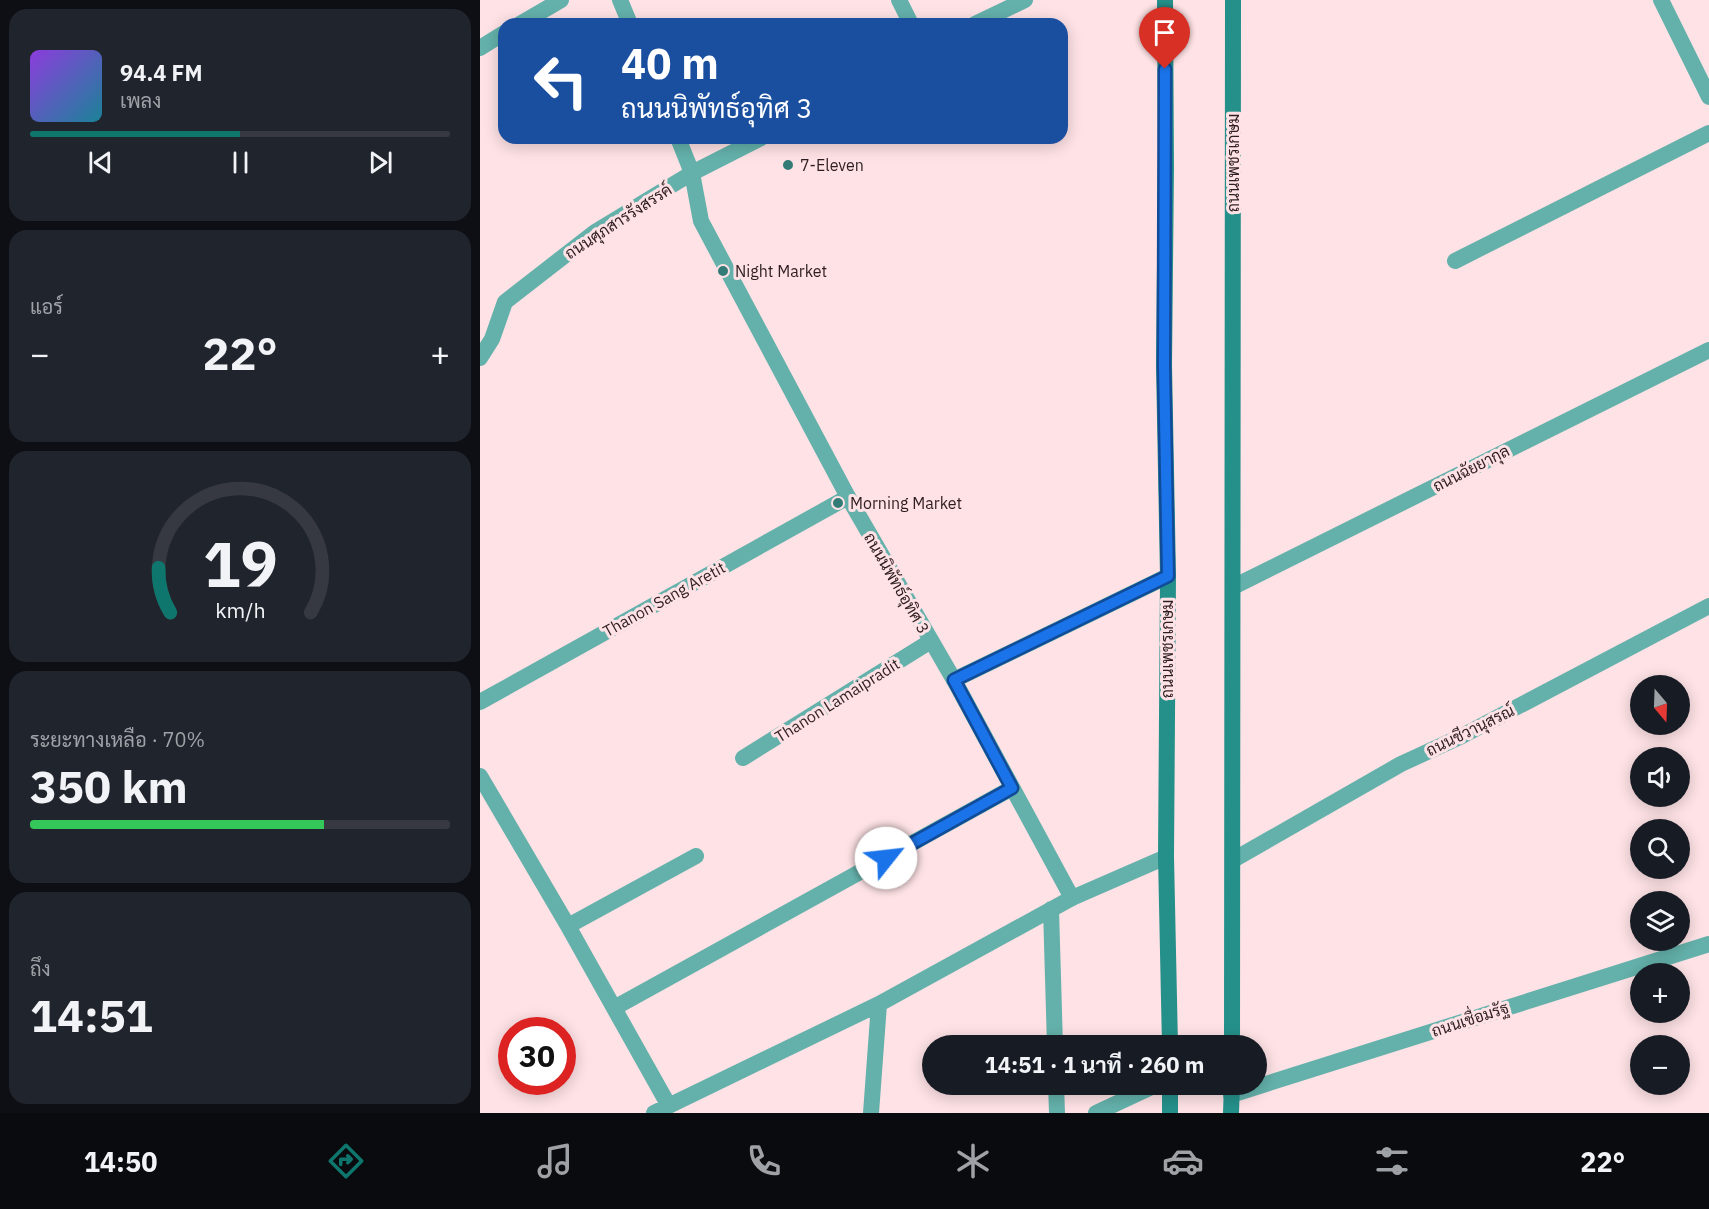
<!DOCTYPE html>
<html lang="th">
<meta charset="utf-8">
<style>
:root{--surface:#171b24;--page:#20242c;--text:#f1f3f6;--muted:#9ea1a6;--line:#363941;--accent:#0f766e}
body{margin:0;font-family:"IBM Plex Sans",Sarabun,sans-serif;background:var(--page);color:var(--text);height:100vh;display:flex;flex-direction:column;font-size:22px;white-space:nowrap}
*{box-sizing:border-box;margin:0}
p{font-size:20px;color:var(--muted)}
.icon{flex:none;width:33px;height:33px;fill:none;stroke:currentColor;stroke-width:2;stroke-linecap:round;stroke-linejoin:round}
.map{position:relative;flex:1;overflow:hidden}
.sheet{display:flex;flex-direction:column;gap:9px;padding:9px;background:#0d0f14;width:480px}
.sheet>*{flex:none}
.guide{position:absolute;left:18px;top:18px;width:570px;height:126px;border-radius:18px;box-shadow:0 3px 15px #0003;background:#1a4fa0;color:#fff;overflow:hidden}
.needle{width:39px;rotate:161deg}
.fabs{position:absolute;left:1150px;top:675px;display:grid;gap:12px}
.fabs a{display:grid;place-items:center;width:60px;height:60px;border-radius:50%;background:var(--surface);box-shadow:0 3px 15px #0003;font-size:30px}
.speed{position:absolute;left:18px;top:1017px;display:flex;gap:12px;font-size:30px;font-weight:700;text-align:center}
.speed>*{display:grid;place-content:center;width:78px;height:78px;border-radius:50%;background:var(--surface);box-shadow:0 3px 15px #0003;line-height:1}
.speed .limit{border:9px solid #d22;background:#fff;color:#111}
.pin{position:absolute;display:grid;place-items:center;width:51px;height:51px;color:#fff;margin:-62px -26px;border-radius:50% 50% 50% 0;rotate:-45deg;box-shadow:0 0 6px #0007}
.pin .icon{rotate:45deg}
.me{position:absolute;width:66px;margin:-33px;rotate:61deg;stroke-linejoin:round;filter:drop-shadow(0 0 4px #0008)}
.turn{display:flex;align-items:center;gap:21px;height:126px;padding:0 24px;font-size:27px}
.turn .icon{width:78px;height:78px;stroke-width:2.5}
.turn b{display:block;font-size:42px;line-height:51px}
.big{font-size:45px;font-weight:700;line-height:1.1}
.sheet .widget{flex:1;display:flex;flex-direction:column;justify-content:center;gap:9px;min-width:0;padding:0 21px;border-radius:18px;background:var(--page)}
.sheet .dial{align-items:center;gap:0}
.dial svg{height:156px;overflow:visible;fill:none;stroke:var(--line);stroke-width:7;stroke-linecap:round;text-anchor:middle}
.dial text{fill:var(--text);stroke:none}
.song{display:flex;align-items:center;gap:18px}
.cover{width:72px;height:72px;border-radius:9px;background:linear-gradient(135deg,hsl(270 70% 55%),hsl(190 70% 35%))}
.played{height:6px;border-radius:3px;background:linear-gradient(90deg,var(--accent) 50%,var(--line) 50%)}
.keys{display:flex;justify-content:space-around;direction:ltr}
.heat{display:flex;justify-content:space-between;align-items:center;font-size:33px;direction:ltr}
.charge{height:9px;border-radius:4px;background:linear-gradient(90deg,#34c759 70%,var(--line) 0)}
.trip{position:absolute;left:442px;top:1035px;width:345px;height:60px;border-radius:30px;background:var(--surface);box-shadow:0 3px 15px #0003;font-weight:700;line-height:60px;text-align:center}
.dock{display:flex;height:96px;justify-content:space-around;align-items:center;background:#090b0e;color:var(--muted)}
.dock .icon{width:42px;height:42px}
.dock .selected{color:var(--accent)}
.dock b{font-size:27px;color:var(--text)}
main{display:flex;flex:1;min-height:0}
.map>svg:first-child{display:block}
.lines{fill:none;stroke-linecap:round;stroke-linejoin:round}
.minor{stroke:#64b1ab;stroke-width:16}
.tertiary{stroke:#64b1ab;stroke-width:16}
.secondary{stroke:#25908a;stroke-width:16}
.route-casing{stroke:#114b97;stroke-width:15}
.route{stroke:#1a73e8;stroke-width:10}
.poi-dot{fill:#337b76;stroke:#fee2e5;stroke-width:2}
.labels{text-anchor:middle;stroke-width:6;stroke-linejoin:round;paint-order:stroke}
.street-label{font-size:16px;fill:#2f1e21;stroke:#fee2e5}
.poi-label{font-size:16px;fill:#2f1e21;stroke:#fee2e5;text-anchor:start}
</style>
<main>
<section class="sheet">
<div class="widget">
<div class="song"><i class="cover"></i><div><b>94.4 FM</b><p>เพลง</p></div></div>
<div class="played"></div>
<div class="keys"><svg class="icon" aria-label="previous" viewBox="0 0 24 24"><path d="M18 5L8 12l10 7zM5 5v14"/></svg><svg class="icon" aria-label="pause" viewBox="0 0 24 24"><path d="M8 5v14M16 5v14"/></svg><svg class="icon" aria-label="next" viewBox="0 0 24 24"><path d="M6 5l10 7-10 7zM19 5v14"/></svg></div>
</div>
<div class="widget"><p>แอร์</p>
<div class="heat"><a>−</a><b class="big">22°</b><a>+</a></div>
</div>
<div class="widget dial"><svg viewBox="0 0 100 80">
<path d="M14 69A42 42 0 1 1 86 69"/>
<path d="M14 69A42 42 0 0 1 8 46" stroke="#0f766e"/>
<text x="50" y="56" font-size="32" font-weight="700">19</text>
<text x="50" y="72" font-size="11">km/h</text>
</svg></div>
<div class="widget"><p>ระยะทางเหลือ · 70%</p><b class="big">350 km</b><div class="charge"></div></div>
<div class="widget"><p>ถึง</p><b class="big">14:51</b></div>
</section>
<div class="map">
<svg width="1229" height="1113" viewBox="0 0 1229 1113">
<rect width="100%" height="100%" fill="#fee2e5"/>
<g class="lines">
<!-- minor -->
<path class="minor" d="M 40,24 L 81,0
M 0,48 L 24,33
M 975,261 L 1229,133
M 753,587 L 1229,350
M 474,680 L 688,576
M 0,702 L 368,497
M 263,758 L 451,641
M 0,776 L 88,926 L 189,1106
M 753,860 L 921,764 L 982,736 L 1229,606
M 571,909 L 575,1046
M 88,926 L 216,856
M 134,1008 L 532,788
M 576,1084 L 577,1113
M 751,1095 L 1229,944
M 174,1113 L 399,1004 L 592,898
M 391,1113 L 399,1004
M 616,1113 L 678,1084"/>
<!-- tertiary -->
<path class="tertiary" d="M 140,0 L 150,24
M 419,0 L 431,24
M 1181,0 L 1229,97
M 495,24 L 545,0
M 198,138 L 212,173 L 221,221 L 368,497 L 474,680 L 592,898 L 686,857
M 0,358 L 12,339 L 25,302 L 115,232 L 212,173 L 281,138"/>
<!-- secondary -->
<path class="secondary" d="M 685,0 L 686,167 L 684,365 L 688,576 L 686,857 L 690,1046
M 752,1046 L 753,0
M 690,1084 L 690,1113
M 751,1113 L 752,1084"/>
</g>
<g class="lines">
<!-- route casing -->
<g class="route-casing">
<path id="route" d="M 406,858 L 532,788 L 474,680 L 688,576 L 684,365 L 685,69"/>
</g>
<!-- route -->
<use href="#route" class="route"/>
</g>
<!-- markers -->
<g class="poi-dot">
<circle cx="308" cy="165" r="6"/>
<circle cx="243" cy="271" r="6"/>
<circle cx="358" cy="503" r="6"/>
</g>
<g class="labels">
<!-- street labels -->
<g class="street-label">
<text transform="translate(753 163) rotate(-90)" y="6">ถนนเพชรเกษม</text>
<text transform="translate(138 221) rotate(-33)" y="6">ถนนศุภสารรังสรรค์</text>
<text transform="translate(991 468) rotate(-27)" y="6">ถนนฉัยยากุล</text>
<text transform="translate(417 583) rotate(60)" y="6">ถนนนิพัทธ์อุทิศ 3</text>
<text transform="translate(184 599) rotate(-29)" y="6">Thanon Sang Aretit</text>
<text transform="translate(687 649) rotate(-90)" y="6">ถนนเพชรเกษม</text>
<text transform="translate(357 700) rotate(-32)" y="6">Thanon Lamaipradit</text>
<text transform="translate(990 730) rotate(-26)" y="6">ถนนชีวานุสรณ์</text>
<text transform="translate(990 1019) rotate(-18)" y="6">ถนนเชื่อมรัฐ</text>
</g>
<!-- poi labels -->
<g class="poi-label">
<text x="320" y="171">7-Eleven</text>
<text x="255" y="277">Night Market</text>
<text x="370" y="509">Morning Market</text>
</g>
</g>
</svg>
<div class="fabs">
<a><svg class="needle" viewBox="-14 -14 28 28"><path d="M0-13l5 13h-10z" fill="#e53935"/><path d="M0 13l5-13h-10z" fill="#9ea1a6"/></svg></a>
<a><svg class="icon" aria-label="sound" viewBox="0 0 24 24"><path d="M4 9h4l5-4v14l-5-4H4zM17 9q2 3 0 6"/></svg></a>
<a><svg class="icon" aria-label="search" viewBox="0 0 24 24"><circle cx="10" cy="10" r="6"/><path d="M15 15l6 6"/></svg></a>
<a><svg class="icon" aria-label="layers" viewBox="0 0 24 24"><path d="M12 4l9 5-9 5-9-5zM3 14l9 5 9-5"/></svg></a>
<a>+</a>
<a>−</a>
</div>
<div class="speed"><div class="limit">30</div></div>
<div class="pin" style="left:685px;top:69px;background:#d93025"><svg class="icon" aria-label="arrive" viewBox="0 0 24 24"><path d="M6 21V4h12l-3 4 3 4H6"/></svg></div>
<svg class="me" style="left:406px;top:858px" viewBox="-20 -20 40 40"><circle r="19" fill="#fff"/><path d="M0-13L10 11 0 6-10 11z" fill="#1a73e8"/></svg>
<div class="trip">14:51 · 1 นาที · 260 m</div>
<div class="guide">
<div class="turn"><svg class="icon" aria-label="left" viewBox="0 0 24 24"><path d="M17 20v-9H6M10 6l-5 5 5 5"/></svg><div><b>40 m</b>ถนนนิพัทธ์อุทิศ 3</div></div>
</div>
</div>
</main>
<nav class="dock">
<b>14:50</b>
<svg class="icon selected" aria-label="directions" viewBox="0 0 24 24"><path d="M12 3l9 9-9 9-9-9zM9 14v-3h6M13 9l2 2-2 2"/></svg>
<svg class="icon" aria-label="music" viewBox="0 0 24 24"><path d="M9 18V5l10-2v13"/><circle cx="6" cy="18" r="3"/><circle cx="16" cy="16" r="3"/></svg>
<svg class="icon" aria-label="phone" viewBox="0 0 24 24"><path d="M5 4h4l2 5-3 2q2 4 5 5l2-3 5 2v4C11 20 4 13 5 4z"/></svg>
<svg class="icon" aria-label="climate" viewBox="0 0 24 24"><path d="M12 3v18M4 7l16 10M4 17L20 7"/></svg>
<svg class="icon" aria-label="car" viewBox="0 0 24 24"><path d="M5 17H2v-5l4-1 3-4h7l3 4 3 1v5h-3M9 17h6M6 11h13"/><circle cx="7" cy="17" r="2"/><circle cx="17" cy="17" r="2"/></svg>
<svg class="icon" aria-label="filters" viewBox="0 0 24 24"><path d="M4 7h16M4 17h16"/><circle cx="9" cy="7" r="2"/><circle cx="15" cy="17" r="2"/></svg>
<b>22°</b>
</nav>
